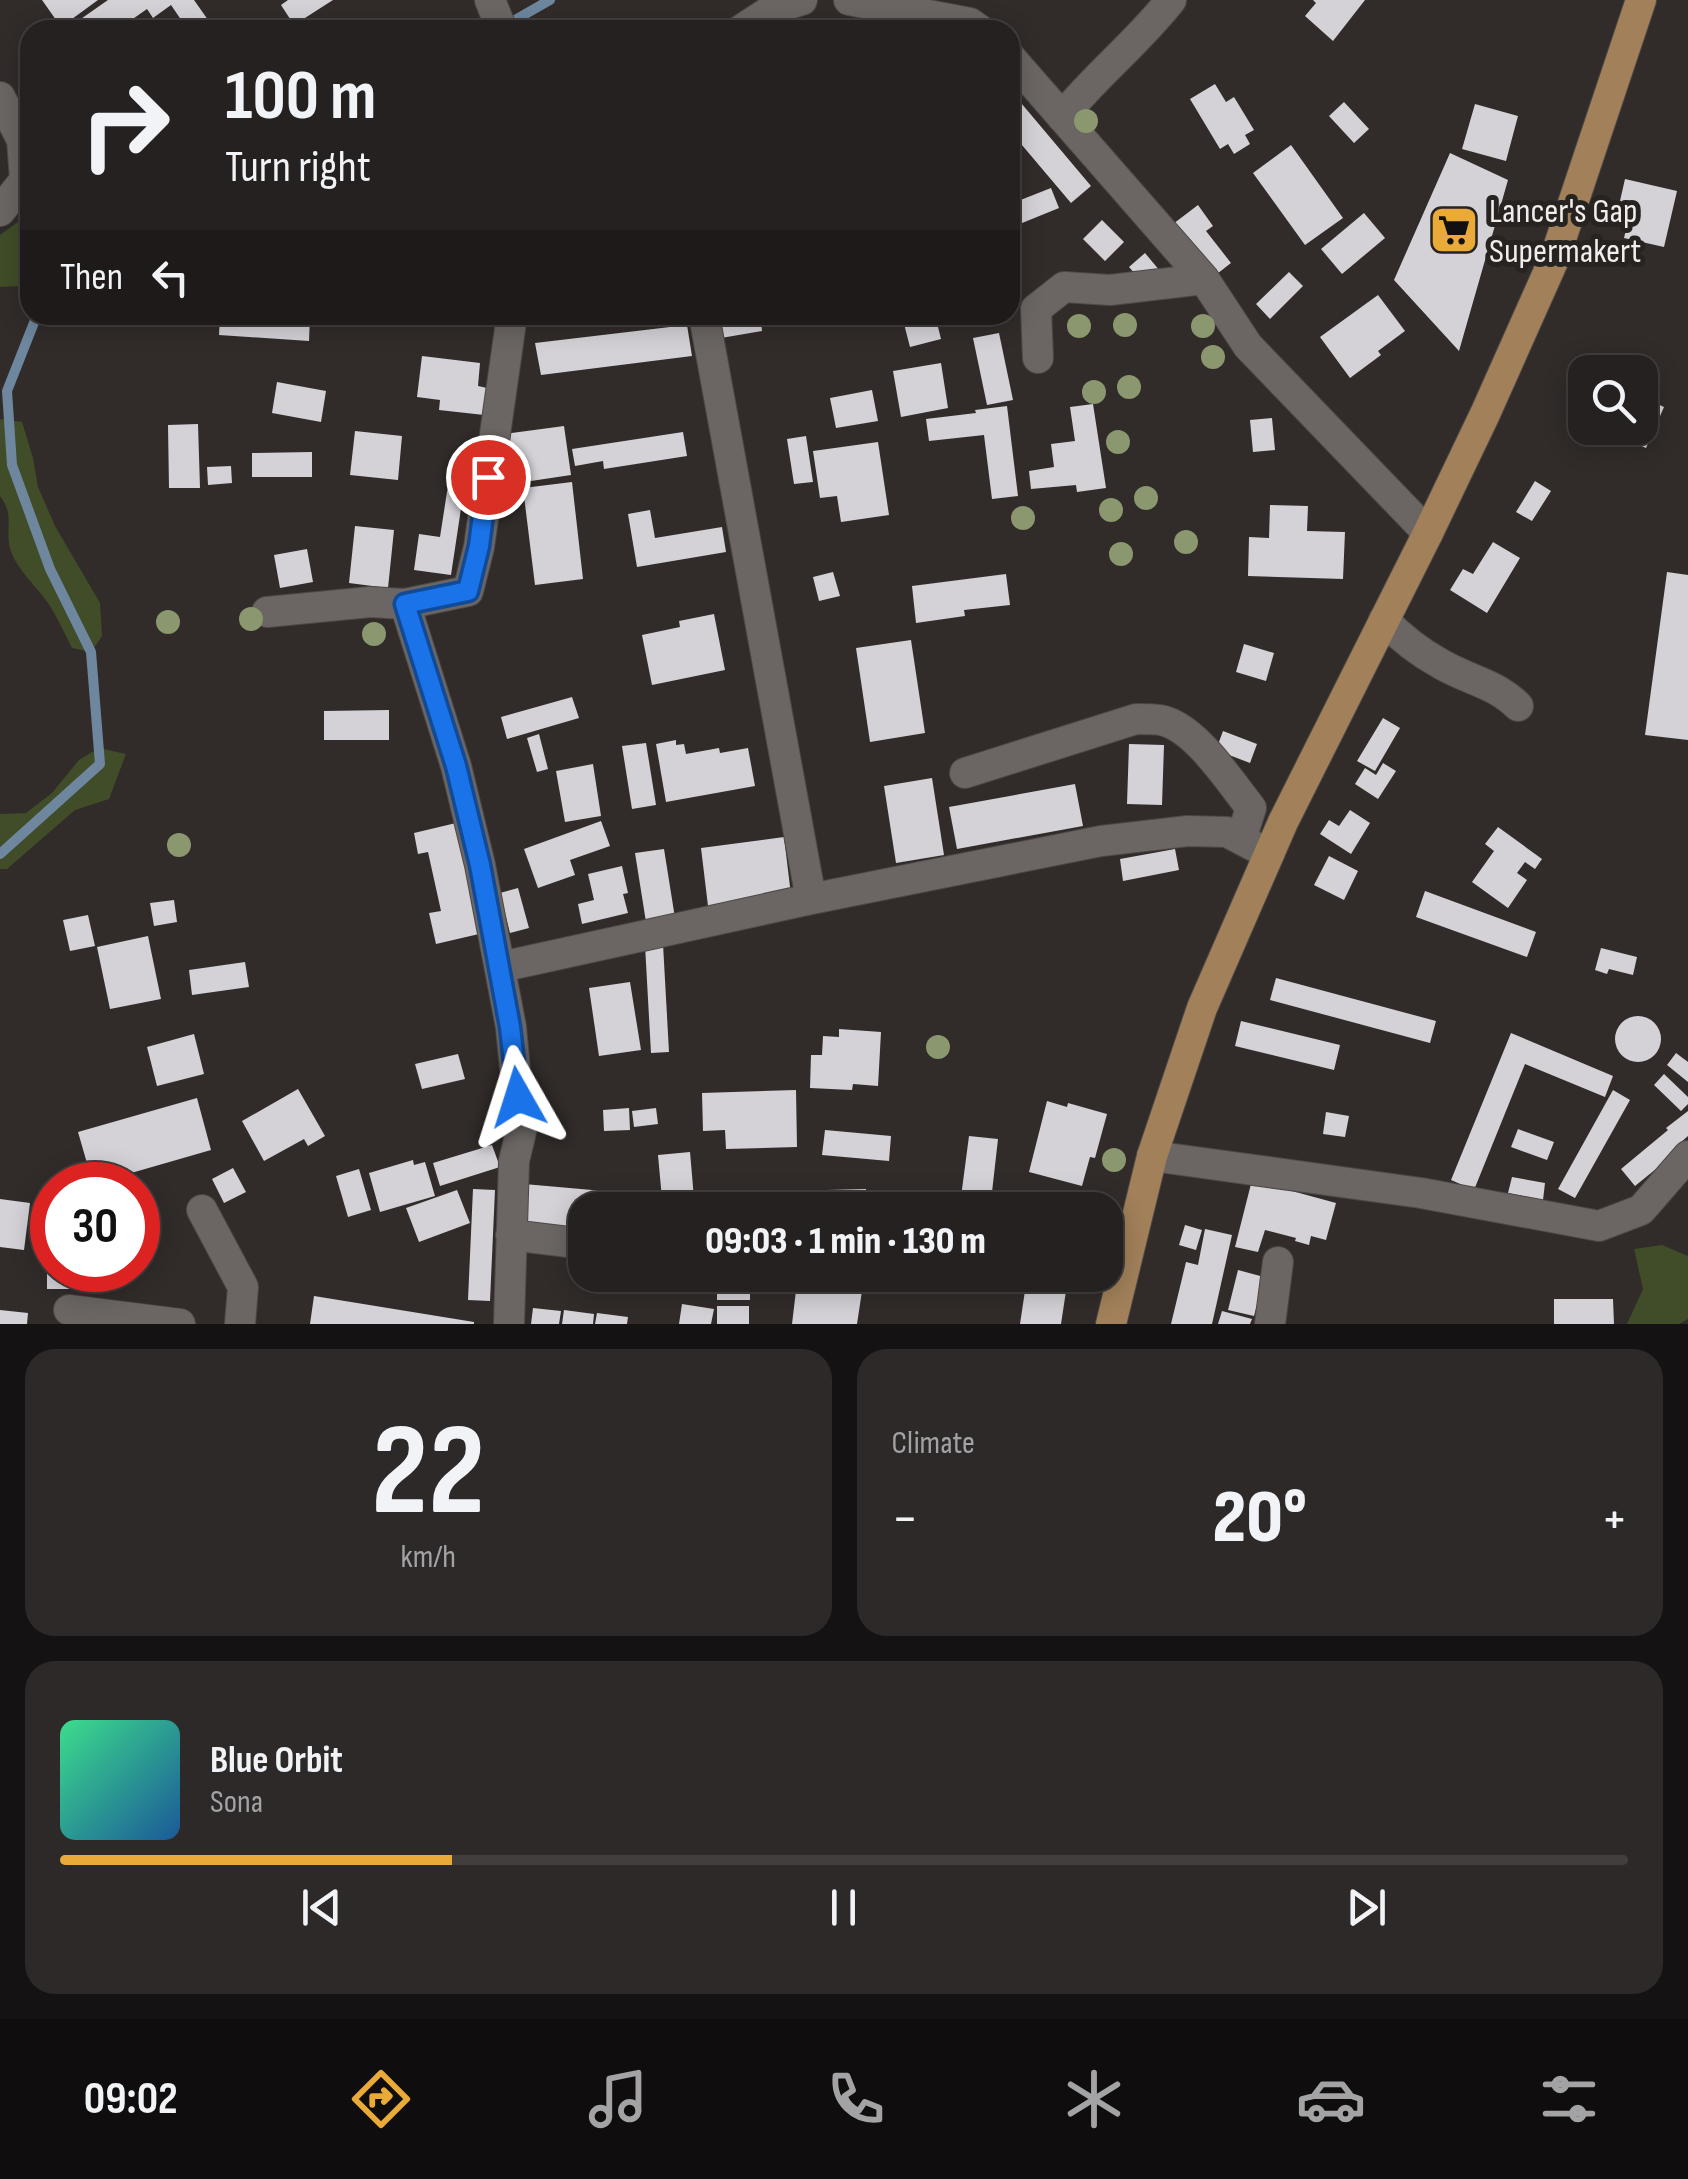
<!DOCTYPE html>
<meta charset="utf-8">
<style>
:root{--surface:#252120;--page:#2d2929;--text:#f1f3f6;--muted:#a3a3a5;--line:#423e3e;--accent:#e9aa38}
body{margin:0;font-family:"Sofia Sans Condensed",sans-serif;background:var(--page);color:var(--text);height:100vh;display:flex;flex-direction:column;font-size:38px;white-space:nowrap}
*{box-sizing:border-box;margin:0}
p{font-size:32px;color:var(--muted)}
.icon{flex:none;width:55px;height:55px;fill:none;stroke:currentColor;stroke-width:2;stroke-linecap:round;stroke-linejoin:round}
.map{position:relative;height:1324px;overflow:hidden}
.drawer{display:flex;flex-direction:column;gap:25px;padding:25px;background:#141212;flex:1}
.drawer>*{flex:none}
.top-card{position:absolute;left:20px;top:20px;width:1000px;height:305px;border-radius:30px;box-shadow:0 5px 25px #0003,0 0 0 2px var(--line);background:#252120;color:var(--text);overflow:hidden}
.fabs{position:absolute;left:1568px;top:355px;display:grid;gap:20px}
.fabs a{display:grid;place-items:center;width:90px;height:90px;border-radius:20px;background:var(--surface);box-shadow:0 5px 25px #0003,0 0 0 2px var(--line);font-size:50px}
.speed{position:absolute;left:30px;top:1162px;display:flex;gap:20px;font-size:50px;font-weight:700;text-align:center}
.speed>*{display:grid;place-content:center;width:130px;height:130px;border-radius:50%;background:var(--surface);box-shadow:0 5px 25px #0003,0 0 0 2px var(--line);line-height:1}
.speed .limit{border:15px solid #d22;background:#fff;color:#111}
.pin{position:absolute;display:grid;place-items:center;width:85px;height:85px;color:#fff;margin:-42px;border:5px solid #fff;border-radius:50%;box-shadow:0 2px 10px #0007}
.me{position:absolute;width:110px;margin:-55px;rotate:354deg;stroke-linejoin:round;filter:drop-shadow(0 0 8px #0008)}
.turn{display:flex;align-items:center;gap:35px;height:210px;padding:0 40px;font-size:45px}
.turn .icon{width:130px;height:130px;stroke-width:2.5}
.turn b{display:block;font-size:70px;line-height:85px}
.then{display:flex;align-items:center;height:95px;padding:0 40px;background:#0003;gap:20px;font-size:38px}
.big{font-size:75px;font-weight:800;line-height:1.1}
.drawer .card{flex:1;display:flex;flex-direction:column;justify-content:center;gap:15px;min-width:0;padding:0 35px;border-radius:30px;background:var(--page)}
.drawer .dial{align-items:center;gap:0}
.dial b{font-size:130px;line-height:1}
.song{display:flex;align-items:center;gap:30px}
.cover{width:120px;height:120px;border-radius:15px;background:linear-gradient(135deg,hsl(150 70% 55%),hsl(210 70% 35%))}
.played{height:10px;border-radius:5px;background:linear-gradient(90deg,var(--accent) 25%,var(--line) 25%)}
.keys{display:flex;justify-content:space-around;direction:ltr}
.heat{display:flex;justify-content:space-between;align-items:center;font-size:55px;direction:ltr}
.drawer .tiles{flex:1;display:grid;gap:25px;grid-template-columns:1fr 1fr}
.card:last-child{grid-column:span 2}
.trip{position:absolute;left:568px;top:1192px;width:555px;height:100px;border-radius:30px;background:var(--surface);box-shadow:0 5px 25px #0003,0 0 0 2px var(--line);font-weight:800;line-height:100px;text-align:center}
.tab-bar{display:flex;height:160px;justify-content:space-around;align-items:center;background:#0f0d0d;color:var(--muted)}
.tab-bar .icon{width:70px;height:70px}
.tab-bar .active{color:var(--accent)}
.tab-bar b{font-size:45px;color:var(--text)}
.map>svg:first-child{display:block}
.green{fill:#404d28}
.lines{fill:none;stroke-linecap:round;stroke-linejoin:round}
.stream{stroke:#6e879e;stroke-width:10}
.building{fill:#d4d2d7}
.minor-casing{stroke:#4d4946;stroke-width:32}
.major-casing{stroke:#4d4946;stroke-width:32}
.minor{stroke:#6b6663;stroke-width:30}
.major{stroke:#a1805a;stroke-width:30}
.tree{fill:#8b976e}
.route-casing{stroke:#114b97;stroke-width:25}
.route{stroke:#1a73e8;stroke-width:18}
.labels{text-anchor:middle;stroke-width:10;stroke-linejoin:round;paint-order:stroke}
.poi-label{font-size:35px;fill:#f0edec;stroke:#272320;text-anchor:start}
</style>
<div class="map">
<svg width="1688" height="1324" viewBox="0 0 1688 1324">
<rect width="100%" height="100%" fill="#312c2a"/>
<!-- green -->
<path class="green" d="M 18,222 L 30,230 L 30,295 L 18,286 L 0,287 L 0,235 Z
M 0,419 L 22,422 L 33,458 L 38,487 L 55,526 L 100,603 L 102,636 L 91,652 L 72,648 C 65,634 58,619 50,606 C 38,587 16,570 10,548 C 5,529 15,515 0,496 Z
M 99,748 L 126,754 L 109,799 L 75,810 L 7,869 L 0,869 L 0,814 L 26,813 L 52,793 L 79,760 Z
M 1662,1245 L 1688,1256 L 1688,1319 L 1679,1324 L 1627,1324 L 1643,1289 L 1634,1249 Z"/>
<g class="lines">
<!-- stream -->
<path class="stream" d="M 515,20 L 550,0
M 0,854 L 100,764 L 91,652 L 50,569 L 12,465 L 7,391 L 37,315"/>
</g>
<!-- building -->
<path class="building" d="M 42,0 L 98,0 L 61,27 Z
M 108,0 L 194,0 L 213,27 L 209,30 L 188,30 L 171,5 L 153,18 L 147,9 L 117,30 L 65,30 Z
M 288,0 L 333,0 L 294,25 L 281,5 Z
M 1313,0 L 1365,0 L 1333,41 L 1305,16 L 1316,3 Z
M 1215,84 L 1226,102 L 1234,97 L 1254,130 L 1245,135 L 1250,144 L 1234,154 L 1228,144 L 1220,149 L 1190,99 Z
M 1010,90 L 1091,186 L 1071,203 L 1010,131 Z
M 1344,102 L 1369,129 L 1354,143 L 1329,116 Z
M 1475,104 L 1518,116 L 1506,161 L 1462,149 Z
M 1291,145 L 1343,218 L 1305,245 L 1253,173 Z
M 1450,153 L 1508,180 L 1459,351 L 1394,280 Z
M 1625,179 L 1677,191 L 1664,247 L 1624,238 L 1629,217 L 1617,214 Z
M 1051,188 L 1059,208 L 1010,228 L 1010,204 Z
M 1198,205 L 1213,226 L 1206,231 L 1231,263 L 1213,277 L 1173,224 Z
M 1364,213 L 1385,238 L 1342,274 L 1321,249 Z
M 1102,220 L 1124,242 L 1105,261 L 1083,239 Z
M 1145,253 L 1160,271 L 1144,284 L 1129,267 Z
M 1289,272 L 1303,286 L 1270,319 L 1256,304 Z
M 1378,295 L 1405,331 L 1378,351 L 1381,355 L 1350,378 L 1320,337 Z
M 220,315 L 310,315 L 309,341 L 219,335 Z
M 717,315 L 771,315 L 772,319 L 761,320 L 762,331 L 721,338 Z
M 916,317 L 918,323 L 936,319 L 941,339 L 910,347 L 903,320 Z
M 687,325 L 692,356 L 541,375 L 535,343 Z
M 999,333 L 1013,400 L 987,405 L 973,338 Z
M 422,356 L 480,363 L 478,386 L 487,388 L 484,415 L 439,410 L 440,400 L 417,397 Z
M 941,363 L 948,408 L 901,417 L 893,371 Z
M 277,382 L 326,391 L 321,422 L 272,413 Z
M 872,390 L 878,421 L 836,428 L 830,398 Z
M 1640,396 L 1664,407 L 1646,448 L 1600,428 L 1640,428 Z
M 1093,404 L 1106,488 L 1077,492 L 1076,485 L 1031,489 L 1029,471 L 1054,467 L 1051,444 L 1075,441 L 1070,407 Z
M 1007,406 L 1018,496 L 992,499 L 984,435 L 929,441 L 926,419 L 976,413 L 975,410 Z
M 1272,418 L 1275,450 L 1253,452 L 1250,420 Z
M 198,424 L 200,488 L 169,488 L 168,425 Z
M 564,426 L 571,475 L 511,484 L 504,434 Z
M 355,431 L 402,436 L 398,480 L 350,475 Z
M 683,432 L 687,456 L 604,469 L 603,461 L 575,466 L 572,449 Z
M 806,436 L 813,482 L 794,484 L 787,439 Z
M 878,442 L 889,515 L 841,522 L 837,496 L 820,498 L 813,451 Z
M 312,452 L 312,477 L 252,477 L 252,453 Z
M 231,466 L 232,483 L 208,485 L 207,467 Z
M 449,479 L 465,482 L 451,575 L 414,570 L 419,534 L 440,537 Z
M 1535,481 L 1551,491 L 1532,521 L 1516,512 Z
M 572,482 L 583,579 L 535,585 L 523,488 Z
M 1270,505 L 1308,506 L 1307,531 L 1345,532 L 1343,579 L 1248,576 L 1249,537 L 1269,538 Z
M 650,510 L 655,538 L 722,527 L 726,552 L 637,567 L 628,514 Z
M 355,526 L 394,530 L 388,588 L 349,583 Z
M 1493,542 L 1520,558 L 1487,613 L 1450,590 L 1463,569 L 1473,574 Z
M 307,549 L 313,582 L 280,588 L 274,555 Z
M 833,572 L 840,596 L 819,601 L 813,577 Z
M 1667,572 L 1688,575 L 1688,740 L 1645,735 Z
M 1006,574 L 1010,605 L 964,610 L 965,616 L 916,623 L 912,586 Z
M 714,614 L 725,670 L 652,685 L 642,635 L 680,627 L 679,621 Z
M 911,640 L 925,733 L 870,742 L 856,648 Z
M 1244,644 L 1274,653 L 1266,681 L 1236,672 Z
M 572,697 L 579,718 L 507,739 L 501,717 Z
M 389,710 L 389,740 L 324,740 L 324,711 Z
M 1383,718 L 1400,728 L 1375,771 L 1357,761 Z
M 1223,731 L 1257,744 L 1250,763 L 1216,750 Z
M 539,734 L 548,769 L 537,772 L 527,738 Z
M 676,740 L 676,745 L 684,744 L 686,754 L 719,748 L 720,753 L 748,748 L 755,786 L 666,802 L 656,744 Z
M 646,743 L 656,805 L 632,809 L 622,746 Z
M 1129,744 L 1164,745 L 1162,805 L 1127,804 Z
M 1383,763 L 1396,771 L 1378,799 L 1355,784 L 1365,768 L 1376,775 Z
M 593,764 L 601,816 L 565,822 L 556,771 Z
M 932,778 L 944,855 L 896,863 L 884,786 Z
M 1075,784 L 1083,826 L 957,849 L 949,807 Z
M 1350,810 L 1370,823 L 1351,854 L 1320,834 L 1329,820 L 1339,826 Z
M 601,821 L 610,846 L 570,860 L 575,875 L 538,888 L 524,849 Z
M 456,823 L 479,934 L 436,944 L 429,913 L 441,911 L 428,852 L 418,854 L 414,833 Z
M 1498,827 L 1542,859 L 1535,869 L 1525,862 L 1517,873 L 1527,880 L 1508,908 L 1472,882 L 1494,851 L 1485,844 Z
M 784,837 L 791,895 L 708,906 L 701,848 Z
M 664,849 L 675,918 L 646,922 L 635,853 Z
M 1175,849 L 1179,870 L 1123,881 L 1120,859 Z
M 1329,856 L 1358,871 L 1344,900 L 1314,885 Z
M 622,866 L 628,893 L 623,894 L 628,913 L 582,924 L 578,904 L 594,900 L 588,874 Z
M 518,888 L 529,928 L 510,933 L 500,893 Z
M 1425,891 L 1536,932 L 1527,957 L 1416,917 Z
M 174,900 L 177,922 L 154,926 L 150,903 Z
M 88,915 L 95,946 L 70,951 L 63,920 Z
M 148,936 L 161,999 L 110,1009 L 97,947 Z
M 663,944 L 669,1052 L 651,1053 L 645,945 Z
M 1601,948 L 1637,957 L 1633,975 L 1609,969 L 1607,974 L 1595,970 Z
M 245,962 L 249,987 L 192,995 L 189,970 Z
M 1276,978 L 1436,1021 L 1430,1043 L 1270,1000 Z
M 630,982 L 641,1050 L 599,1056 L 589,988 Z
M1615 1039a23 23 0 1 1 46 0a23 23 0 1 1-46 0Z
M 1241,1021 L 1340,1045 L 1334,1070 L 1235,1046 Z
M 839,1029 L 881,1032 L 878,1086 L 853,1084 L 852,1090 L 810,1088 L 811,1055 L 822,1055 L 823,1036 L 839,1037 Z
M 1511,1033 L 1613,1076 L 1605,1097 L 1525,1064 L 1474,1190 L 1451,1180 Z
M 194,1034 L 204,1074 L 157,1086 L 147,1047 Z
M 1676,1053 L 1688,1062 L 1688,1082 L 1667,1065 Z
M 458,1054 L 465,1079 L 422,1089 L 415,1064 Z
M 1664,1074 L 1688,1097 L 1688,1104 L 1681,1111 L 1654,1085 Z
M 298,1089 L 325,1136 L 308,1146 L 304,1139 L 264,1161 L 242,1121 Z
M 796,1090 L 797,1147 L 726,1149 L 725,1130 L 703,1131 L 702,1093 Z
M 1613,1090 L 1630,1100 L 1575,1198 L 1558,1189 Z
M 197,1098 L 211,1150 L 93,1184 L 78,1132 Z
M 1047,1101 L 1067,1107 L 1068,1103 L 1107,1114 L 1095,1158 L 1090,1157 L 1082,1186 L 1029,1172 Z
M 629,1108 L 630,1130 L 604,1131 L 603,1110 Z
M 656,1108 L 658,1124 L 634,1127 L 632,1111 Z
M 1688,1111 L 1688,1136 L 1680,1143 L 1683,1147 L 1635,1186 L 1621,1169 L 1668,1130 L 1666,1128 Z
M 1326,1112 L 1349,1116 L 1345,1137 L 1323,1134 Z
M 1518,1129 L 1554,1142 L 1547,1160 L 1511,1147 Z
M 825,1130 L 891,1136 L 889,1161 L 822,1155 Z
M 969,1136 L 998,1139 L 991,1201 L 961,1197 Z
M 492,1145 L 500,1167 L 440,1186 L 433,1163 Z
M 690,1152 L 695,1210 L 663,1210 L 658,1155 Z
M 413,1160 L 414,1165 L 425,1162 L 435,1196 L 380,1212 L 369,1173 Z
M 233,1168 L 246,1192 L 224,1203 L 212,1179 Z
M 359,1169 L 371,1210 L 348,1217 L 336,1176 Z
M 1512,1177 L 1545,1183 L 1543,1200 L 1508,1193 Z
M 1252,1180 L 1336,1203 L 1326,1240 L 1311,1236 L 1309,1245 L 1295,1241 L 1296,1238 L 1265,1230 L 1258,1252 L 1235,1247 Z
M 524,1184 L 649,1195 L 649,1210 L 585,1210 L 585,1231 L 520,1224 Z
M 473,1189 L 495,1190 L 490,1301 L 468,1300 Z
M 866,1189 L 867,1210 L 827,1210 L 827,1190 Z
M 457,1190 L 470,1223 L 419,1242 L 406,1208 Z
M 0,1199 L 30,1203 L 24,1250 L 0,1247 Z
M 47,1211 L 52,1211 L 52,1270 L 80,1270 L 80,1289 L 47,1289 Z
M 1185,1225 L 1202,1230 L 1196,1250 L 1179,1245 Z
M 1205,1229 L 1232,1235 L 1212,1324 L 1171,1324 L 1186,1262 L 1198,1265 Z
M 1238,1270 L 1264,1277 L 1254,1316 L 1228,1310 Z
M 636,1275 L 664,1275 L 663,1288 L 635,1286 Z
M 717,1279 L 750,1279 L 750,1300 L 717,1300 Z
M 797,1282 L 862,1291 L 857,1324 L 792,1324 Z
M 1026,1284 L 1066,1291 L 1061,1324 L 1020,1324 Z
M 314,1296 L 474,1322 L 474,1324 L 310,1324 Z
M 1554,1299 L 1613,1299 L 1614,1324 L 1554,1324 Z
M 682,1304 L 714,1309 L 711,1324 L 679,1324 Z
M 717,1306 L 749,1306 L 749,1324 L 717,1324 Z
M 533,1308 L 561,1311 L 559,1324 L 531,1324 Z
M 0,1310 L 28,1313 L 27,1324 L 0,1324 Z
M 564,1310 L 594,1314 L 593,1324 L 562,1324 Z
M 1222,1311 L 1252,1319 L 1250,1324 L 1218,1324 Z
M 597,1313 L 628,1317 L 627,1324 L 595,1324 Z"/>
<g class="lines">
<!-- minor casing -->
<g class="minor-casing">
<path id="minor" d="M 490,0 L 502,30
M 849,0 L 970,23 L 980,30
M 741,30 L 773,9 L 802,0
M 1010,57 L 1204,279 L 1248,346 L 1428,533
M 0,97 L 22,140 L 25,180 L 0,211
M 1062,117 C 1096,75 1138,42 1171,0
M 704,315 L 811,899
M 1038,358 L 1036,309 L 1064,287 L 1110,290 L 1204,279
M 405,604 L 456,766 L 480,865 L 511,1027 L 521,1132 L 514,1161 L 509,1324
M 267,612 L 370,602 L 405,604 L 468,591 L 479,547 L 512,315
M 1384,620 C 1401,638 1419,652 1441,664 C 1468,680 1495,683 1518,706
M 965,773 L 1136,719 C 1144,719 1153,719 1160,720 C 1195,726 1230,782 1251,808 L 1241,839
M 501,967 L 811,899 L 1101,841 L 1188,831 L 1227,832 L 1269,854
M 1152,1156 L 1421,1193 L 1599,1226 L 1641,1210 L 1688,1156
M 202,1210 L 243,1287 L 240,1324
M 511,1235 L 585,1244
M 69,1310 L 180,1324
M 1270,1324 L 1278,1262"/>
</g>
<!-- major casing -->
<g class="major-casing">
<path id="major" d="M 1111,1324 L 1152,1156 L 1202,1008 L 1283,822 L 1428,533 L 1485,414 L 1555,257 L 1641,0"/>
</g>
<!-- minor -->
<use href="#minor" class="minor"/>
<!-- major -->
<use href="#major" class="major"/>
</g>
<!-- trees -->
<g class="tree">
<circle cx="1086" cy="121" r="12"/>
<circle cx="1125" cy="325" r="12"/>
<circle cx="1079" cy="326" r="12"/>
<circle cx="1203" cy="326" r="12"/>
<circle cx="1213" cy="357" r="12"/>
<circle cx="1129" cy="387" r="12"/>
<circle cx="1094" cy="392" r="12"/>
<circle cx="1118" cy="442" r="12"/>
<circle cx="1146" cy="498" r="12"/>
<circle cx="1111" cy="510" r="12"/>
<circle cx="1023" cy="518" r="12"/>
<circle cx="1186" cy="542" r="12"/>
<circle cx="1121" cy="554" r="12"/>
<circle cx="251" cy="619" r="12"/>
<circle cx="168" cy="622" r="12"/>
<circle cx="374" cy="634" r="12"/>
<circle cx="179" cy="845" r="12"/>
<circle cx="938" cy="1047" r="12"/>
<circle cx="1114" cy="1160" r="12"/>
</g>
<g class="lines">
<!-- route casing -->
<g class="route-casing">
<path id="route" d="M 488,477 L 479,546 L 468,591 L 405,604 L 456,766 L 480,865 L 510,1027 L 518,1097"/>
</g>
<!-- route -->
<use href="#route" class="route"/>
</g>
<!-- icons -->
<defs>
<g id="supermarket-square" transform="scale(2.5)"><rect x="-9" y="-9" width="18" height="18" rx="4" fill="#e9aa38" stroke="#272320"/><path d="M-6-5.5h2.5l.6 2H6L4.5 2H-2.5L-4.4-4H-6ZM-1.5 3.2a1.3 1.3 0 1 0 .1 0ZM3 3.2a1.3 1.3 0 1 0 .1 0Z" fill="#111"/></g>
</defs>
<g fill-rule="evenodd">
<use href="#supermarket-square" x="1454" y="230"/>
</g>
<g class="labels">
<!-- poi labels -->
<g class="poi-label">
<text x="1489" y="222">Lancer's Gap<tspan x="1489" dy="40">Supermakert</tspan></text>
</g>
</g>
</svg>
<div class="fabs">
<a><svg class="icon" aria-label="search" viewBox="0 0 24 24"><circle cx="10" cy="10" r="6"/><path d="M15 15l6 6"/></svg></a>
</div>
<div class="speed"><div class="limit">30</div></div>
<div class="pin" style="left:488px;top:477px;background:#d93025"><svg class="icon" aria-label="arrive" viewBox="0 0 24 24"><path d="M6 21V4h12l-3 4 3 4H6"/></svg></div>
<svg class="me" style="left:518px;top:1097px" viewBox="-20 -20 40 40"><path d="M0-17L14 15 0 8-14 15z" fill="#1a73e8" stroke="#fff" stroke-width="4"/></svg>
<div class="trip">09:03 · 1 min · 130 m</div>
<div class="top-card">
<div class="turn"><svg class="icon" aria-label="right" viewBox="0 0 24 24"><path d="M7 20v-9h11M14 6l5 5-5 5"/></svg><div><b>100 m</b>Turn right</div></div>
<div class="then">Then<svg class="icon" aria-label="left" viewBox="0 0 24 24"><path d="M17 20v-9H6M10 6l-5 5 5 5"/></svg></div>
</div>
</div>
<section class="drawer">
<div class="tiles">
<div class="card dial"><b>22</b><p>km/h</p></div>
<div class="card"><p>Climate</p>
<div class="heat"><a>−</a><b class="big">20°</b><a>+</a></div>
</div>
<div class="card">
<div class="song"><i class="cover"></i><div><b>Blue Orbit</b><p>Sona</p></div></div>
<div class="played"></div>
<div class="keys"><svg class="icon" aria-label="previous" viewBox="0 0 24 24"><path d="M18 5L8 12l10 7zM5 5v14"/></svg><svg class="icon" aria-label="pause" viewBox="0 0 24 24"><path d="M8 5v14M16 5v14"/></svg><svg class="icon" aria-label="next" viewBox="0 0 24 24"><path d="M6 5l10 7-10 7zM19 5v14"/></svg></div>
</div>
</div>
</section>
<nav class="tab-bar">
<b>09:02</b>
<svg class="icon active" aria-label="directions" viewBox="0 0 24 24"><path d="M12 3l9 9-9 9-9-9zM9 14v-3h6M13 9l2 2-2 2"/></svg>
<svg class="icon" aria-label="music" viewBox="0 0 24 24"><path d="M9 18V5l10-2v13"/><circle cx="6" cy="18" r="3"/><circle cx="16" cy="16" r="3"/></svg>
<svg class="icon" aria-label="phone" viewBox="0 0 24 24"><path d="M5 4h4l2 5-3 2q2 4 5 5l2-3 5 2v4C11 20 4 13 5 4z"/></svg>
<svg class="icon" aria-label="climate" viewBox="0 0 24 24"><path d="M12 3v18M4 7l16 10M4 17L20 7"/></svg>
<svg class="icon" aria-label="car" viewBox="0 0 24 24"><path d="M5 17H2v-5l4-1 3-4h7l3 4 3 1v5h-3M9 17h6M6 11h13"/><circle cx="7" cy="17" r="2"/><circle cx="17" cy="17" r="2"/></svg>
<svg class="icon" aria-label="filters" viewBox="0 0 24 24"><path d="M4 7h16M4 17h16"/><circle cx="9" cy="7" r="2"/><circle cx="15" cy="17" r="2"/></svg>
</nav>
